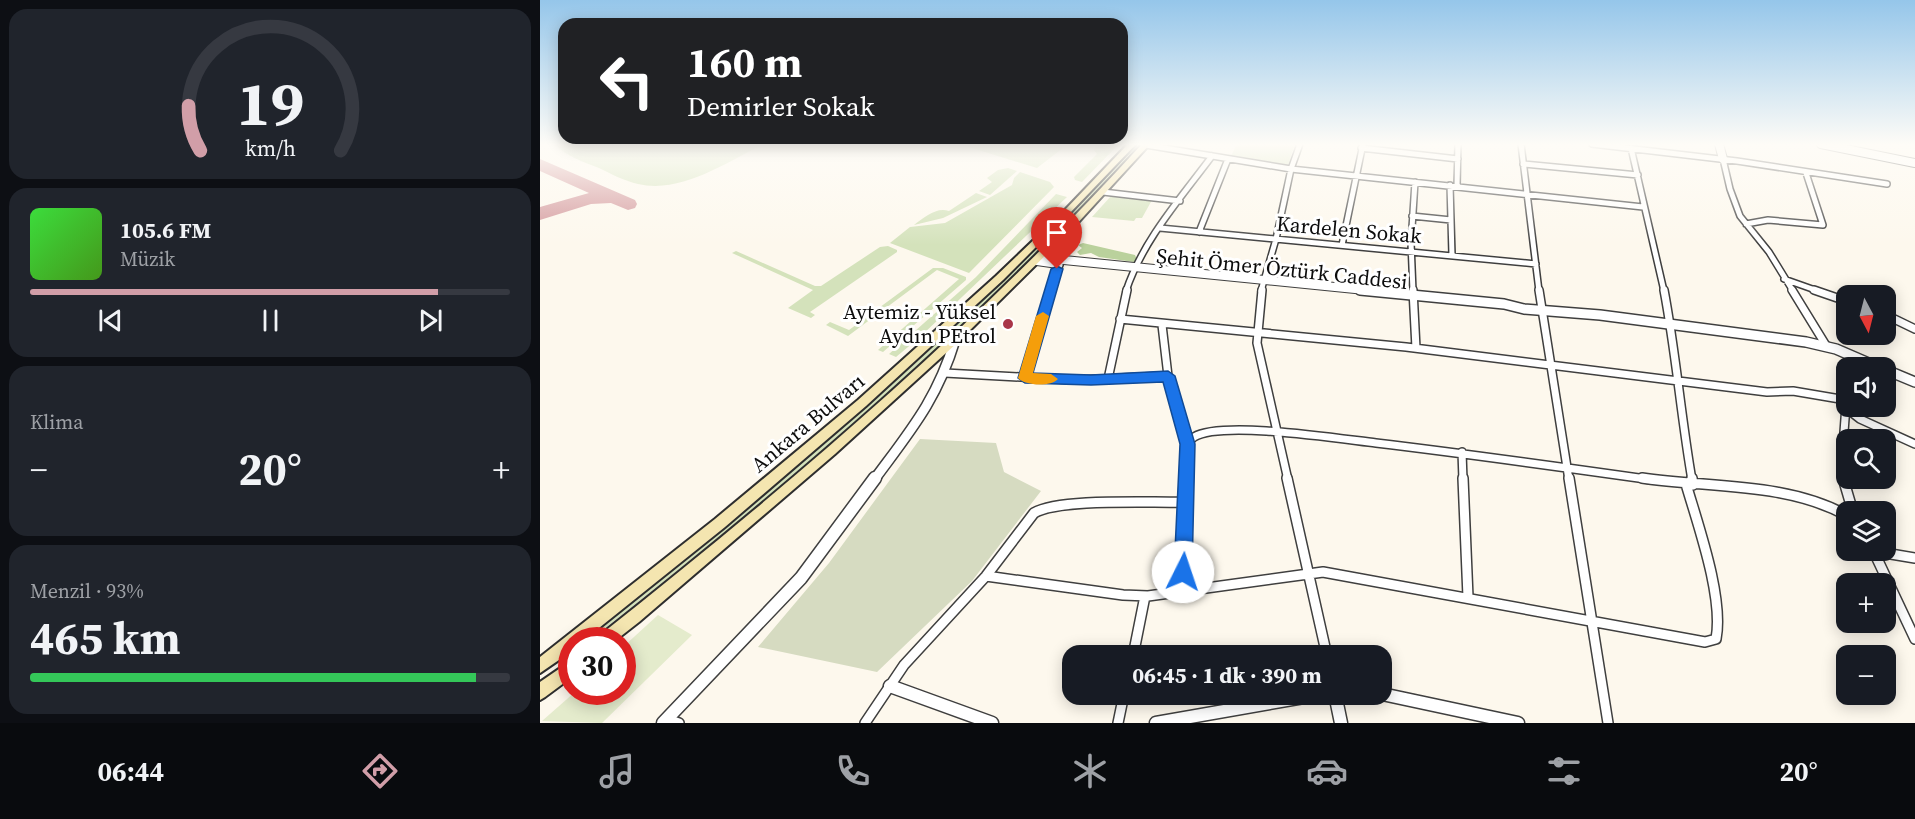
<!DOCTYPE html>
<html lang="tr">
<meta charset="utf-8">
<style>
:root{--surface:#171b24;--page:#20242c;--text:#f1f3f6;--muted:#9ea1a6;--line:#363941;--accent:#d19ea8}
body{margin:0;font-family:"Source Serif 4",serif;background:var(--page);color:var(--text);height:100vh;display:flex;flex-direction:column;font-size:22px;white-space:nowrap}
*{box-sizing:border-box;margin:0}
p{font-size:20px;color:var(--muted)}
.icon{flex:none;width:33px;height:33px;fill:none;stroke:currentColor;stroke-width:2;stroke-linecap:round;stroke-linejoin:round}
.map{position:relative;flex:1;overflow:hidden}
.drawer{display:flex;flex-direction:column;gap:9px;padding:9px;background:#0d0f14;width:540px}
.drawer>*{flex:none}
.guide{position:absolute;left:18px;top:18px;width:570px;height:126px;border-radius:18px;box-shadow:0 3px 15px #0003;background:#202124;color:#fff;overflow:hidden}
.needle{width:39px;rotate:173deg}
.controls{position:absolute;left:1296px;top:285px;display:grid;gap:12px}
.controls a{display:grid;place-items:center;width:60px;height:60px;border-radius:12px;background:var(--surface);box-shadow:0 3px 15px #0003;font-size:30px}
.speed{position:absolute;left:18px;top:627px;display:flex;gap:12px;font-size:30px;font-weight:700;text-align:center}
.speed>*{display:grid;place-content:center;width:78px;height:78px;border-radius:50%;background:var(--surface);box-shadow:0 3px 15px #0003;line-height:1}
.speed .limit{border:9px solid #d22;background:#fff;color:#111}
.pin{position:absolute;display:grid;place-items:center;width:51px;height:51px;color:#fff;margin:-62px -26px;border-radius:50% 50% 50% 0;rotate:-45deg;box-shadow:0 0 6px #0007}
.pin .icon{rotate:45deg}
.me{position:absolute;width:66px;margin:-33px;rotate:4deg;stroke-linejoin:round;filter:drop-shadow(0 0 4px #0008)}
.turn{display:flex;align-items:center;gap:21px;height:126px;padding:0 30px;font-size:27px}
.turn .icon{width:78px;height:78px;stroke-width:2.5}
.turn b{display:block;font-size:42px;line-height:51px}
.big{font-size:45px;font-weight:700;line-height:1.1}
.drawer .tile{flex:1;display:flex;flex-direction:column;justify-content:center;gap:9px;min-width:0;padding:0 21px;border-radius:18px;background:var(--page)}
.drawer .dial{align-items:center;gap:0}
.dial svg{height:156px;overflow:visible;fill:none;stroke:var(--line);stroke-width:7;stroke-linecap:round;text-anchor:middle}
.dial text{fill:var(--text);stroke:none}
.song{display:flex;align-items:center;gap:18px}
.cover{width:72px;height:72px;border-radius:9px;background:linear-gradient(135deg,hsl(120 70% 55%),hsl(100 70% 35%))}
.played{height:6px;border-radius:3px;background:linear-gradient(90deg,var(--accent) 85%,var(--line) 85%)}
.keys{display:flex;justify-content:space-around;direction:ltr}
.heat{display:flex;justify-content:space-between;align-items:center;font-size:33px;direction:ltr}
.charge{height:9px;border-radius:4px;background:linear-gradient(90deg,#34c759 93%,var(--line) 0)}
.trip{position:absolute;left:522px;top:645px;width:330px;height:60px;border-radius:18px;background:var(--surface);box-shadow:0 3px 15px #0003;font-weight:700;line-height:60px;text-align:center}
.dock{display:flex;height:96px;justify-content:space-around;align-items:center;background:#090b0e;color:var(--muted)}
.dock .icon{width:42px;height:42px}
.dock .current{color:var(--accent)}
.dock b{font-size:27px;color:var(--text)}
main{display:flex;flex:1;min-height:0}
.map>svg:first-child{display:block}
.green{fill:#d4e2bb}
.forest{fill:#bad19c}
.cemetery{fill:#d6dbc1}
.pitch{fill:#e4ebcc}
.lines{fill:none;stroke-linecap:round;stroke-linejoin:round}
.taxiway{fill:#d3979b;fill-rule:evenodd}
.minor-far2-casing{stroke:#3f3f3f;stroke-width:8}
.minor-far1-casing{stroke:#3f3f3f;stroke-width:10}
.minor-casing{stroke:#3f3f3f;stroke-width:12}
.tertiary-far2-casing{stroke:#3f3f3f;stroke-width:10}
.tertiary-far1-casing{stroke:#3f3f3f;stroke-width:12}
.tertiary-casing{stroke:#3f3f3f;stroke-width:15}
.secondary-casing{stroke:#2e2e2e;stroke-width:4}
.minor-far2{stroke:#fff;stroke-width:5}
.minor-far1{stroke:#fff;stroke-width:7}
.minor{stroke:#fff;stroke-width:9}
.tertiary-far2{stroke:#fff;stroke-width:8}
.tertiary-far1{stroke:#fff;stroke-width:9}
.tertiary{stroke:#fff;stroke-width:12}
.secondary{fill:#f4e5b0;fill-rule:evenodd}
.route{fill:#1a73e8;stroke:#114b97;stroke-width:1.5}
.slow{fill:#f59e0b}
.poi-dot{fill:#a93649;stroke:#fff;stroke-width:2}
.labels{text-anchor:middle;stroke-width:6;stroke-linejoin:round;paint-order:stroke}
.street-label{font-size:21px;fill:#0c0c0c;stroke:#fff}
.poi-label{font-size:21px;fill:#0c0c0c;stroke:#fff;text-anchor:end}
</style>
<main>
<section class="drawer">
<div class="tile dial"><svg viewBox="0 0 100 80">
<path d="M14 69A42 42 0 1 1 86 69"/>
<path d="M14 69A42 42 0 0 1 8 46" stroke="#d19ea8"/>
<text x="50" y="56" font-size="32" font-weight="700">19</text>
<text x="50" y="72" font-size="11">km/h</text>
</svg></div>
<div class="tile">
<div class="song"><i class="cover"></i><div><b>105.6 FM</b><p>Müzik</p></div></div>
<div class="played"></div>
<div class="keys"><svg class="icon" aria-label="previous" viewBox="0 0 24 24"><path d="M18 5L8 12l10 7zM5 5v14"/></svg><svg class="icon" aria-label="pause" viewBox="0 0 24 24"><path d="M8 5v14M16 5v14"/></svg><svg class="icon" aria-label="next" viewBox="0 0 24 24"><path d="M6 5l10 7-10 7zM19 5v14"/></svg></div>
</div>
<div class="tile"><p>Klima</p>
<div class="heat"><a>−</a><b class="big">20°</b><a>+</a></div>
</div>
<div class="tile"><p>Menzil · 93%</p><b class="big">465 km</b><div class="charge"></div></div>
</section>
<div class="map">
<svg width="1375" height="723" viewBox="0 0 1375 723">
<rect width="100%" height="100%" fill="#fdf8ed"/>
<!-- green -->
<path class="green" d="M 15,144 L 224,144 C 186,162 142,194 98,184 C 85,181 71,174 59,168 C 44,162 25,156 15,144 Z
M 419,144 L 509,144 L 523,148 L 497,168 Z
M 553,144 L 579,144 L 542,182 L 535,180 L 534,177 L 557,154 L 554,150 L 557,145 Z
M 598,144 L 601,144 C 542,208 483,270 419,329 C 302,439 176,541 50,640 L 44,640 C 239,485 429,327 598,144 Z
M 697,144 L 755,144 L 748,165 L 688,156 L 692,154 Z
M 468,168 L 477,171 L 450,195 L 439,191 L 452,182 L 447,178 L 458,170 Z
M 480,172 L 510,182 L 514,187 L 429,273 L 350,243 L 370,227 L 405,223 L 472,185 L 474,178 Z
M 436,193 L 447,197 L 403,218 L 374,225 C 385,217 396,207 409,211 Z
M 516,194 L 527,197 L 380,337 L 356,357 L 349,354 L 436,277 Z
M 571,196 L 612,200 L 602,218 L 596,218 L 594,221 L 552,217 Z
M 348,246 L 357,250 L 357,252 L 270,312 L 275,315 L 271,318 L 248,308 L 273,290 L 192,253 L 196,251 L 275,286 L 281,286 L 340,247 Z
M 393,268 L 403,268 L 426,277 L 426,280 L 343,352 L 338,350 L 419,279 L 397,270 L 308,336 L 286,325 L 290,322 L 309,330 Z"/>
<!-- forest -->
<path class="forest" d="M 543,243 L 595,255 L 597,260 L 594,262 L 559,257 L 551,253 L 540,255 L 537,252 L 542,248 L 538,245 Z"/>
<!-- cemetery -->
<path class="cemetery" d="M 380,439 L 456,443 L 464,472 L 501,491 L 432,581 L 337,672 L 218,647 L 289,563 Z"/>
<!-- pitch -->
<path class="pitch" d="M 118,615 L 152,635 L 62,723 L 2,721 L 35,692 L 82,692 L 83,647 Z"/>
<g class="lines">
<!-- taxiway -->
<path class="taxiway" d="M 0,159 L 95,200 L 97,204 L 95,208 L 88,210 L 71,203 L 51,204 L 0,220 L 0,207 L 49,193 L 0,171 Z"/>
<!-- minor-far2 casing -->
<g class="minor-far2-casing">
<path id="minor-far2" d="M 981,144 L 999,291
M 1052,144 L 1197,161 L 1347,184
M 606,145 L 751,169 L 1103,207
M 821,148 L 918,159
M 1091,148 L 1124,291
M 1183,159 L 1190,189 L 1200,216 L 1229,252 L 1253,291
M 983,164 L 1098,175
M 910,185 L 912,255
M 917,186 L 918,144
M 563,192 L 640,201
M 872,216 L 911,220
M 1206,224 L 1228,220 L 1283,225 L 1266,173
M 620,228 L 996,264
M 659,232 L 688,159
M 802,245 L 823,144
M 1244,279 L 1278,291
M 509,291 L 520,265
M 586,291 C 603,240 640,199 672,156
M 721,291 L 736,239 L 751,169 L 760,144
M 873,291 L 871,243 L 875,182"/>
</g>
<!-- minor-far1 casing -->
<g class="minor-far1-casing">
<path id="minor-far1" d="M 722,290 L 717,343 L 748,480
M 873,290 L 876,348
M 999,290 L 1029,480
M 1124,290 C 1136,353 1141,417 1152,480
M 1252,290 L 1287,347
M 1274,290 L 1306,301
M 1346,315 L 1375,329
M 580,319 L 866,347 L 1227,392 L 1253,391 L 1306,400
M 622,325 L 628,376 L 647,444
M 1313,368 L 1315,357
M 405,373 L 536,380 L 628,376
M 485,378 L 510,290
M 568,379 L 587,290
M 1306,408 L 1320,419 L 1375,444
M 922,452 L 923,480
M 646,480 C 646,467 641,446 654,437 C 682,420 801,439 836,443 C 929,454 1021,467 1113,480
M 1303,480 L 1301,473 L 1306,405"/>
</g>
<!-- minor casing -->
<g class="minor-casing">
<path id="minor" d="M 747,478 L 787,656
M 923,478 L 928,597
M 1029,478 L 1068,723
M 1102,478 C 1169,488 1245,482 1306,515
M 1152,478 L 1153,485
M 1303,478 L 1313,512
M 1333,550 L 1375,639
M 1333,551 L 1375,558
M 446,576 L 583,595 L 608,596 L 783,572 L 1165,642 L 1176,639 C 1184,598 1158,525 1146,484
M 641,591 L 646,525 L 646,478
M 593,656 L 605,596
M 127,719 L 139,723
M 325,723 L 364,665 L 446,576 L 494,513 C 520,498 610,503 644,502
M 578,723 L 584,694"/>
</g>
<!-- tertiary-far2 casing -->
<g class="tertiary-far2-casing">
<path id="tertiary-far2" d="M 1179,144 L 1183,159
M 1281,144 L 1375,163
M 503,255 L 524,260 L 835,291
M 497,261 L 518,264"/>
</g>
<!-- tertiary-far1 casing -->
<g class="tertiary-far1-casing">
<path id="tertiary-far1" d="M 820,290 L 964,304 L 984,309 L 1060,315 L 1266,342 L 1296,349 L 1340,368
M 1346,370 L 1375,382
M 334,480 C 370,431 397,400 415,340"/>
</g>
<!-- tertiary casing -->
<g class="tertiary-casing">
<path id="tertiary" d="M 350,686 L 452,723
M 795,694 L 801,723
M 842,694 L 978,723
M 123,723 L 261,578 L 335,478
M 616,723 L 781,694"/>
</g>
<!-- secondary casing -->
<g class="secondary-casing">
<path id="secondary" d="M 588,144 L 596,144 L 529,214 L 463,280 L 326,406 L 185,527 L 44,640 L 32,640 L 32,651 L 0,673 L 0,657 L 175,519 L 318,400 L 456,276 L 524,211 Z
M 602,144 L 610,144 L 534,227 L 417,343 L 295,454 L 99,622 L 76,640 L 58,640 L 60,635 C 251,484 438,324 602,144 Z
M 32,660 L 32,677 L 5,697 L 0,700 L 0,682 Z"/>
</g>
<!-- minor-far2 -->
<use href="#minor-far2" class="minor-far2"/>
<!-- minor-far1 -->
<use href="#minor-far1" class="minor-far1"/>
<!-- minor -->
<use href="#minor" class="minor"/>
<!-- tertiary-far2 -->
<use href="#tertiary-far2" class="tertiary-far2"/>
<!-- tertiary-far1 -->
<use href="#tertiary-far1" class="tertiary-far1"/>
<!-- tertiary -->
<use href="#tertiary" class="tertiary"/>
<!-- secondary -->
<use href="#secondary" class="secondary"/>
</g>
<!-- sky -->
<linearGradient id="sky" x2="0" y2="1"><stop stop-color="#95c6ea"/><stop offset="0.59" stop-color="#fefcf7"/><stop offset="1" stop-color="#fefcf7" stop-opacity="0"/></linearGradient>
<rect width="1375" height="245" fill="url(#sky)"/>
<!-- route -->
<path class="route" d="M 517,266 L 523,269 L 493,373 L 551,375 L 628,371 L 635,376 L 655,444 L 652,572 L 649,578 L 643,580 L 637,578 L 634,572 L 640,444 L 623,382 L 551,385 L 485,383 L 478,378 L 511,269 Z"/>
<!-- slow -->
<path class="slow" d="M 503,312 L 509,316 L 493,373 L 511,374 L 518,379 C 511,387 485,386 478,378 L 496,316 Z"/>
<!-- markers -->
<circle class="poi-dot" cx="468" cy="324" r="6"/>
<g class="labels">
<!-- street labels -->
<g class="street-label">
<text transform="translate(809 230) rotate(5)" y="7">Kardelen Sokak</text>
<text transform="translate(742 269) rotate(6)" y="7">Şehit Ömer Öztürk Caddesi</text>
<text transform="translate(268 423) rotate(-40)" y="7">Ankara Bulvarı</text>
</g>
<!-- poi labels -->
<g class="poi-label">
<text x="456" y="319">Aytemiz - Yüksel<tspan x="456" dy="24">Aydın PEtrol</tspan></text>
</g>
</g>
</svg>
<div class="controls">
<a><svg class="needle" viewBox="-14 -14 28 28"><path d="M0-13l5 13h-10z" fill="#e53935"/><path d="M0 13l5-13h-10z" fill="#9ea1a6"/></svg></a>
<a><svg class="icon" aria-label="sound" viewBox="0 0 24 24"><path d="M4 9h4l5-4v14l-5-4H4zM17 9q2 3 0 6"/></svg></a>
<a><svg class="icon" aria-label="search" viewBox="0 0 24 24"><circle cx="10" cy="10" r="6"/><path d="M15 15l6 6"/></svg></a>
<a><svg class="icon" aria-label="layers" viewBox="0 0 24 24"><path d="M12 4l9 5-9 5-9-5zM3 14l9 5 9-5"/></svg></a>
<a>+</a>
<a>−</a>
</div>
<div class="speed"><div class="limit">30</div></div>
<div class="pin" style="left:517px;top:269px;background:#d93025"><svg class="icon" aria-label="arrive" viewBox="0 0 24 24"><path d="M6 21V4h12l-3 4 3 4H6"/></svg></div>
<svg class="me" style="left:643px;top:572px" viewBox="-20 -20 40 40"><circle r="19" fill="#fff"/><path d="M0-13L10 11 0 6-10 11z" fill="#1a73e8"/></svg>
<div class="trip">06:45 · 1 dk · 390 m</div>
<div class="guide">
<div class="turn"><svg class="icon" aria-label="left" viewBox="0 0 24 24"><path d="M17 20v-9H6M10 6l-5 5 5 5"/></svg><div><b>160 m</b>Demirler Sokak</div></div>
</div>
</div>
</main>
<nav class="dock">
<b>06:44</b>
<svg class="icon current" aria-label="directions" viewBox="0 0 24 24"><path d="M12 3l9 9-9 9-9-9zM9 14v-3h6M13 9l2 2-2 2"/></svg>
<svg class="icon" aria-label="music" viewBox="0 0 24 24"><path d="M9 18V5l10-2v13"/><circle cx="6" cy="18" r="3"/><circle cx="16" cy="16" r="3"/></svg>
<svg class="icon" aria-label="phone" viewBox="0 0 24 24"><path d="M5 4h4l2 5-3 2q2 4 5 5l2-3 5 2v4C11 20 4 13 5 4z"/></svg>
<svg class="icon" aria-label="climate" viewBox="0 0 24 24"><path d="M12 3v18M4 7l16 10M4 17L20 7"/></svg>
<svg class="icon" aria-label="car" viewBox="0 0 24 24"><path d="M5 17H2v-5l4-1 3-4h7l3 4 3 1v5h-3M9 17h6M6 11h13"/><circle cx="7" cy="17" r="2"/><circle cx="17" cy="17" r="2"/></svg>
<svg class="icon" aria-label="filters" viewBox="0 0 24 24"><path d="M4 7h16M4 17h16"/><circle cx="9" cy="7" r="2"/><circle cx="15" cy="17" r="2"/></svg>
<b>20°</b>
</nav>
